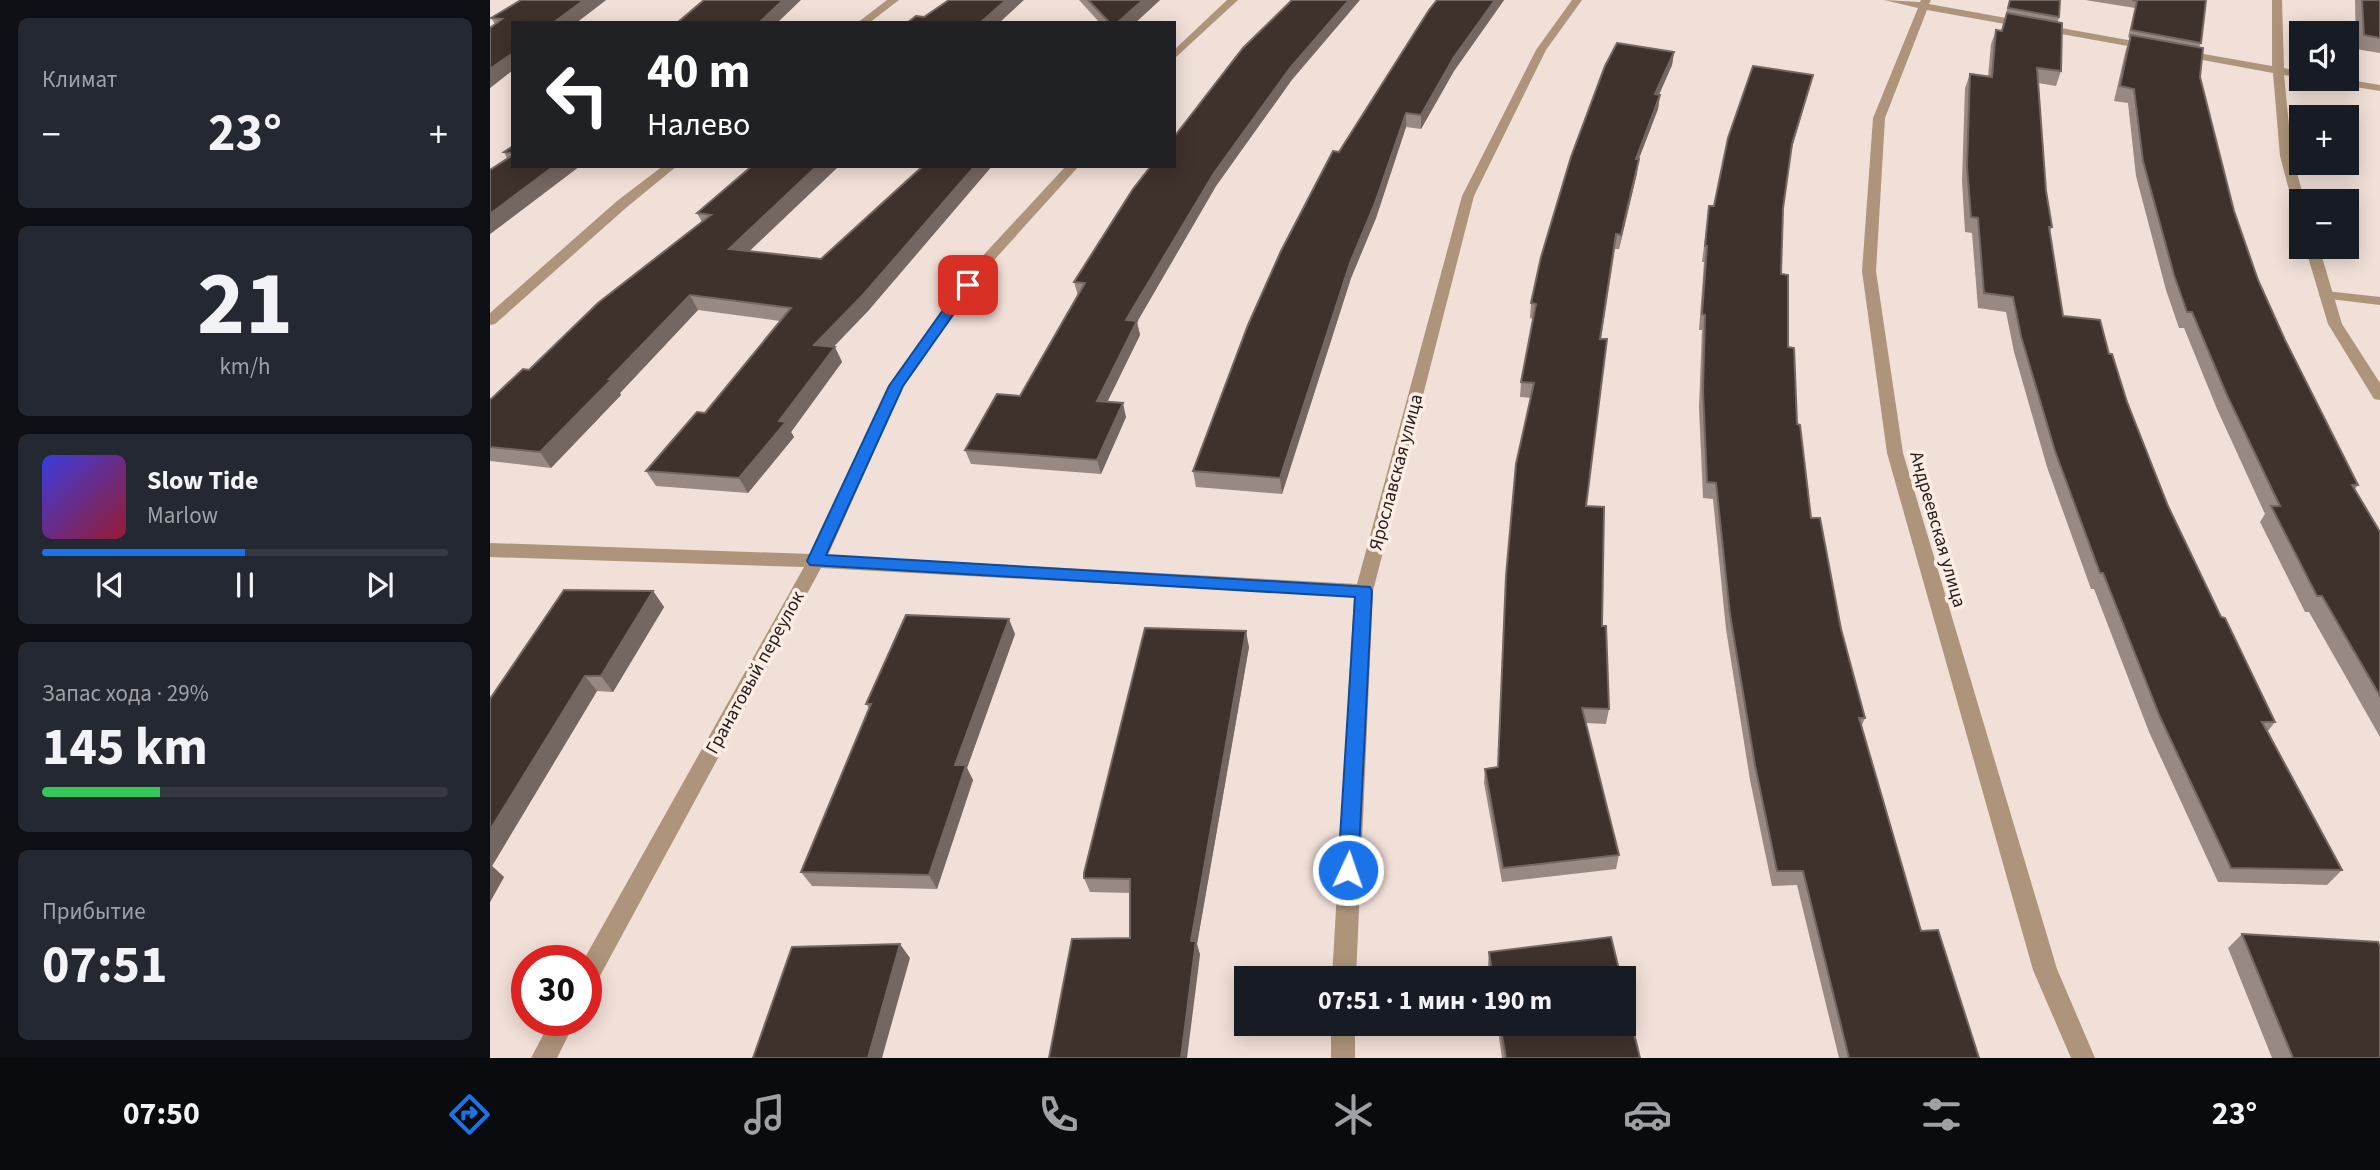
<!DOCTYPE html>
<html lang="ru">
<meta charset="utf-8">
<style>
:root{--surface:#171b24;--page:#242831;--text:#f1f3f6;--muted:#9ea1a6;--line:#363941;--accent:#1a73e8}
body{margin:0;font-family:"Source Sans 3",sans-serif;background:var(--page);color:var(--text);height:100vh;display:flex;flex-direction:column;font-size:26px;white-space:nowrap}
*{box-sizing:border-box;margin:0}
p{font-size:23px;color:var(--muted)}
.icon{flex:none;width:38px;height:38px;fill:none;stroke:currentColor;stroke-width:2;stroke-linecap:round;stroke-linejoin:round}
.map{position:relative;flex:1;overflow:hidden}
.drawer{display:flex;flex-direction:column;gap:18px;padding:18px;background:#0d0f14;width:490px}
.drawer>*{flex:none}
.banner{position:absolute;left:21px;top:21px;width:665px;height:147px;border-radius:0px;box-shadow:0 4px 18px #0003;background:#202124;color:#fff;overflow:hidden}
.tools{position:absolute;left:1799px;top:21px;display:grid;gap:14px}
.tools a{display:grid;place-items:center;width:70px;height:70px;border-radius:0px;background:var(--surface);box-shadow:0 4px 18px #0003;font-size:35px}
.speed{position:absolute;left:21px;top:945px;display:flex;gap:14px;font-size:35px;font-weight:700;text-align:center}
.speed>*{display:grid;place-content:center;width:91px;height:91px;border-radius:50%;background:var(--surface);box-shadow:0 4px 18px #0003;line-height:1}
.speed .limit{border:10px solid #d22;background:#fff;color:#111}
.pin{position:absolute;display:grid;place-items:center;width:60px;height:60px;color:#fff;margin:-30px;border-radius:14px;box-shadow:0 4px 10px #0006}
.me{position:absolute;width:77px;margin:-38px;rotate:3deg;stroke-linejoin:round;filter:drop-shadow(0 0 5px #0008)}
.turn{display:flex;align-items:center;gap:24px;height:147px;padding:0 21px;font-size:32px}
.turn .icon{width:91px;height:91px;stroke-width:2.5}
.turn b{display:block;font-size:49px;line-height:60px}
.big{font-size:52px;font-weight:700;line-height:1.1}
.drawer .widget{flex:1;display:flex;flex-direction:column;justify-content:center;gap:10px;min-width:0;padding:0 24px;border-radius:10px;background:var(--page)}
.drawer .dial{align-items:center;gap:0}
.dial b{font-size:91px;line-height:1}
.song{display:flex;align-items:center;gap:21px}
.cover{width:84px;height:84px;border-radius:10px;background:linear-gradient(135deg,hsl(240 70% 55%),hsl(350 70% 35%))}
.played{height:7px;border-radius:4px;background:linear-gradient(90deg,var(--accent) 50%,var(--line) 50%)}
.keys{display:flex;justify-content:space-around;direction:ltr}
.heat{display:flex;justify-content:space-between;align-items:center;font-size:38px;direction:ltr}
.charge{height:10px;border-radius:5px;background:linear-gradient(90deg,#34c759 29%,var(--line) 0)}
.trip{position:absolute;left:744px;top:966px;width:402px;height:70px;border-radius:0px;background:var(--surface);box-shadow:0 4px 18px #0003;font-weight:700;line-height:70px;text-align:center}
.menu{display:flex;height:112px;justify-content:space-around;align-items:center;background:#090b0e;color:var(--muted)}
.menu .icon{width:49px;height:49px}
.menu .on{color:var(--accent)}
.menu b{font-size:32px;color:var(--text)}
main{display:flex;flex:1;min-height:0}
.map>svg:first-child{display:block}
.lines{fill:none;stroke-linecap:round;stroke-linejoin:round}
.lane{fill:#ae947a;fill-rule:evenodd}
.street{fill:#ae947a;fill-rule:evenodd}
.wall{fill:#988982}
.shaded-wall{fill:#746660}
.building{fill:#3f322c;stroke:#746660;stroke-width:2}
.route{fill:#1a73e8;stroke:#114b97;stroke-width:2}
.labels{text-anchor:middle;stroke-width:7;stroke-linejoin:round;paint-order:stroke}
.street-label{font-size:19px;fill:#26201d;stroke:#feede5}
</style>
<main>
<section class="drawer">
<div class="widget"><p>Климат</p>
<div class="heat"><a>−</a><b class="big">23°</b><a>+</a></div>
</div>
<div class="widget dial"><b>21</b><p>km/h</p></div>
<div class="widget">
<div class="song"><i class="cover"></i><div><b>Slow Tide</b><p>Marlow</p></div></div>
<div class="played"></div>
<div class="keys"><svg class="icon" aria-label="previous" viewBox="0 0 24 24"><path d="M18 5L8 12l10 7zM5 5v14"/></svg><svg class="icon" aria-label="pause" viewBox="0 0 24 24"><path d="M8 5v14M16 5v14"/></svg><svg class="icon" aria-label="next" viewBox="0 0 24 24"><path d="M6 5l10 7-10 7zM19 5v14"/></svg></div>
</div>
<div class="widget"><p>Запас хода · 29%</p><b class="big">145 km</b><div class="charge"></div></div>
<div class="widget"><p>Прибытие</p><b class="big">07:51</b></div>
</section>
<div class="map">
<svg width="1890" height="1058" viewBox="0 0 1890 1058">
<rect width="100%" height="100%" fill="#f1e0d8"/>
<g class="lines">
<!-- lane -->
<path class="lane" d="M 1836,291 L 1890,297 L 1890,305 L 1831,298 L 1829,295 Z"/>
<!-- street -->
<path class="street" d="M 397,0 L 409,0 L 379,23 L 367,23 Z
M 737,0 L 748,0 L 684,59 L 684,50 Z
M 1082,0 L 1092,0 L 1056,50 L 984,196 L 883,591 L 866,978 L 842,978 L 864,597 L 331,568 L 104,987 L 96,990 L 96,961 L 93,961 L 314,567 L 0,557 L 0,543 L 320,554 L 401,382 L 487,262 L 576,166 L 589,166 L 497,268 L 413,387 L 338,555 L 867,584 L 972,196 L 1046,50 Z
M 1394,0 L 1430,2 L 1431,0 L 1441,0 L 1439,4 L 1660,44 L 1665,47 L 1660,50 L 1437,10 L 1395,118 L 1386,271 L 1413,453 L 1567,969 L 1605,1058 L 1581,1058 L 1543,970 L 1397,453 L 1372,271 L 1383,118 L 1428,8 Z
M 1782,0 L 1792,0 L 1794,68 L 1811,72 L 1811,78 L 1794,75 L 1802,156 L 1815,201 L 1811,201 L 1811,213 L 1804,209 L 1790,156 L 1783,73 L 1691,56 L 1686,53 L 1691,50 L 1782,66 Z
M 1828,79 L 1854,79 L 1890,85 L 1890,91 L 1834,82 Z
M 173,166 L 187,166 L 137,207 L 5,324 L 0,325 L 0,313 L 127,201 Z
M 1815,247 L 1829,247 L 1852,324 L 1890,383 L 1890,400 L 1884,399 L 1838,324 Z
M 61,1020 L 86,1020 L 67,1058 L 41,1058 Z
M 841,1024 L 865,1024 L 865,1058 L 841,1058 Z"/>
</g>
<!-- wall -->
<path class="wall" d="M 116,0 L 86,23 L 23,23 L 23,70 L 0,88 L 0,28 L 5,24 L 1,18 Z
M 589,0 L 670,0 L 645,23 L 610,23 Z
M 947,0 L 1014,0 L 964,71 L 931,129 L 916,127 L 886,218 L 861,278 L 792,494 L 706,487 L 703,471 L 849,152 Z
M 1520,0 L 1569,17 L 1568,22 L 1571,71 L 1566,86 L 1548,83 L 1556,191 L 1562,227 L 1560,231 L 1573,316 L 1619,354 L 1678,506 L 1731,617 L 1785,722 L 1778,731 L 1852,870 L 1837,885 L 1728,882 L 1659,732 L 1604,589 L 1601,589 L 1557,467 L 1524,352 L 1516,312 L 1488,308 L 1482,233 L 1475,232 L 1472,181 L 1475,88 L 1480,74 L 1498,77 L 1501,44 L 1506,30 L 1511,31 Z
M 1595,0 L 1716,0 L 1711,43 L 1709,47 L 1710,77 L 1744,211 L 1768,280 L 1795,340 L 1868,485 L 1865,489 L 1890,532 L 1890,737 L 1819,612 L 1815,612 L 1770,522 L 1775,514 L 1727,409 L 1694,328 L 1689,328 L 1676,290 L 1646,176 L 1638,103 L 1624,101 L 1636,49 L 1640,38 L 1638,37 L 1645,8 Z
M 1865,0 L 1890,0 L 1890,53 L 1866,49 Z
M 1184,52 L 1182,65 L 1169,95 L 1170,95 L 1168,109 L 1148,161 L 1147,173 L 1129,249 L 1125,249 L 1111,339 L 1096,506 L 1112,626 L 1119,709 L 1116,724 L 1096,723 L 1129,855 L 1126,869 L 1012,882 L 994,783 L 995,769 L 1008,767 L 1041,398 L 1030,397 L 1031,382 L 1043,319 L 1040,318 L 1041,303 Z
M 1323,75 L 1301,150 L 1293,208 L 1291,274 L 1307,424 L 1321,518 L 1375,718 L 1371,727 L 1431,931 L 1489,1058 L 1349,1058 L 1307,885 L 1282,886 L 1260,780 L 1236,629 L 1223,499 L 1213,498 L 1209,407 L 1212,330 L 1209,330 L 1214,262 L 1212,262 L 1219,206 L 1224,206 Z
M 801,81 L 726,186 L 647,322 L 650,335 L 617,401 L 636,417 L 611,474 L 481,464 L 475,450 L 530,396 L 588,296 L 584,282 Z
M 23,146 L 23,166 L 90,166 L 0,234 L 0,170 L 17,158 L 14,152 Z
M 262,166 L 349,166 L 259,251 L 331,259 L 433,166 L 502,166 L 378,311 L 344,346 L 352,362 L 301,432 L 304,437 L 258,493 L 166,486 L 156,471 L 215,413 L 290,321 L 208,310 L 130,393 L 131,395 L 61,468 L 0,461 L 0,400 L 39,370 L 212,222 L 207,213 Z
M 163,591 L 174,607 L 123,692 L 107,691 L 2,866 L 14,877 L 0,902 L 0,699 Z
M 525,634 L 477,768 L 483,780 L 447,889 L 322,886 L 311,872 L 379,708 L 376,704 Z
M 759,647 L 707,944 L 710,955 L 640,938 L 640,893 L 600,892 L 594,878 Z
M 1752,934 L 1890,1058 L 1782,1058 L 1738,948 Z
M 999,952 L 1131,978 L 1000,978 L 998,965 Z
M 1007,1024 L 1134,1024 L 1150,1058 L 1012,1058 Z"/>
<!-- shaded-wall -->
<path class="shaded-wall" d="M 94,0 L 116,0 L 86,23 L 63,23 Z
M 293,0 L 311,0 L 287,23 L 269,23 Z
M 516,0 L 534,0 L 509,23 L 490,23 Z
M 653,0 L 670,0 L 645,23 L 627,23 Z
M 859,0 L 870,0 L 801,81 L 726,186 L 647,322 L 650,335 L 611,415 L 607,401 L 636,320 L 724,173 L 800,68 Z
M 1005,0 L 1014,0 L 964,71 L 931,129 L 931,115 L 964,57 Z
M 1184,52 L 1182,65 L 1163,108 L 1165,94 Z
M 23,53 L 23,70 L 0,88 L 0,69 Z
M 1323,75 L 1319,89 L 1299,158 L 1302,144 Z
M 1170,95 L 1168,109 L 1148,161 L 1147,173 L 1129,249 L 1146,159 Z
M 916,113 L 916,127 L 886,218 L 861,278 L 792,494 L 790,478 L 860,263 Z
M 64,166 L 90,166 L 0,234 L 0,214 Z
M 327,166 L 349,166 L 246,264 L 239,249 Z
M 485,166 L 502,166 L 378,311 L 331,360 L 324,345 Z
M 200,295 L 208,310 L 130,393 L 131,395 L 61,468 L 50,452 Z
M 345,347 L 352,362 L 301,432 L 304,437 L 258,493 L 249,478 L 289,421 Z
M 633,403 L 636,417 L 611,474 L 607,460 Z
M 163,591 L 174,607 L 123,692 L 111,676 Z
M 519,619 L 525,634 L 477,768 L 483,780 L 447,889 L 439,875 L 465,765 Z
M 756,631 L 759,647 L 707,944 L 710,955 L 697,1058 L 691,1058 L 701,941 Z
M 95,676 L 107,691 L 2,866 L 14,877 L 0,902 L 0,830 Z
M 410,944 L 420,958 L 392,1058 L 378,1058 Z"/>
<!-- building -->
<path class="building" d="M 31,0 L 94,0 L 63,23 L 23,23 L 23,53 L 0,69 L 0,28 L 12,19 L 1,18 Z
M 214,0 L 293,0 L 269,23 L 187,23 Z
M 459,0 L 516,0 L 490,23 L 417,23 L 426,16 L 434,17 Z
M 598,0 L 653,0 L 627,23 L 620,23 Z
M 802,0 L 859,0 L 800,68 L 724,173 L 636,320 L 647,321 L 607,401 L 633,403 L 607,460 L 475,450 L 507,394 L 530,396 L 595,283 L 584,282 L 643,189 L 661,166 L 684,166 L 684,137 L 753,48 Z
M 947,0 L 1005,0 L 964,57 L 931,115 L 916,113 L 885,203 L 860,263 L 790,478 L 703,471 L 758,325 L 791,251 L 843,151 L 849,152 L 939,10 Z
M 1520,0 L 1570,0 L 1569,17 L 1518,8 Z
M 1642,0 L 1716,0 L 1711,43 L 1641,30 L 1647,1 Z
M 1872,0 L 1890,0 L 1890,38 L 1874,35 Z
M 1517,13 L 1572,23 L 1571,71 L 1547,68 L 1556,191 L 1562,227 L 1559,227 L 1573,316 L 1610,320 L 1619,354 L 1622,354 L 1637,402 L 1678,506 L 1731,617 L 1735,618 L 1785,722 L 1772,722 L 1852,870 L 1741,868 L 1670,717 L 1613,573 L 1610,573 L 1565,451 L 1531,336 L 1523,297 L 1494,293 L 1488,218 L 1481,217 L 1477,166 L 1480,74 L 1502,77 L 1506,30 L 1512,31 Z
M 1641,35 L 1713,48 L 1710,77 L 1744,211 L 1768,280 L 1795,340 L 1868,485 L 1862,485 L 1890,532 L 1890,696 L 1832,596 L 1827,596 L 1781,506 L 1790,506 L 1736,393 L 1702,312 L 1697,312 L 1684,275 L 1653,161 L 1644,89 L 1630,86 Z
M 1127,43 L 1184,52 L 1165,94 L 1170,95 L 1146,159 L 1149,159 L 1131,235 L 1126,234 L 1110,339 L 1117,339 L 1096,506 L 1114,507 L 1112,626 L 1116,626 L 1119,709 L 1092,708 L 1129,855 L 1013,868 L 995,769 L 1008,767 L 1016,576 L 1026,464 L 1044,383 L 1031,382 L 1046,304 L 1041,303 L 1051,257 L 1081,157 L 1115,66 Z
M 1263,66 L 1323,75 L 1302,144 L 1293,208 L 1291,274 L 1298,275 L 1298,347 L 1304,348 L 1307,424 L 1310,425 L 1321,518 L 1330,518 L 1351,629 L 1375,718 L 1369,718 L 1431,931 L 1448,930 L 1489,1058 L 1359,1058 L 1313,871 L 1287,871 L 1265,765 L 1240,614 L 1226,483 L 1217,482 L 1213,391 L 1215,315 L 1212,314 L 1217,246 L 1215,246 L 1219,206 L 1224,206 L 1238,138 Z
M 23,146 L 23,153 L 14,152 Z
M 23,155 L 23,166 L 64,166 L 0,214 L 0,170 Z
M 262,166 L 327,166 L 239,249 L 331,259 L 433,166 L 485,166 L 372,296 L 324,345 L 345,347 L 289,421 L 296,422 L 249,478 L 156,471 L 207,412 L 215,413 L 301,308 L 200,295 L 119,379 L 122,379 L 50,452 L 0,447 L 0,400 L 33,369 L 39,370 L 108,303 L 221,215 L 207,213 Z
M 74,590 L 163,591 L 111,676 L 95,676 L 0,830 L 0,699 Z
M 416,615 L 519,619 L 465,765 L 476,765 L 439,875 L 311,872 L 381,704 L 376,704 Z
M 655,628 L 756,631 L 701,941 L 706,941 L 691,1058 L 559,1058 L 582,939 L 640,938 L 640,879 L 594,878 L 594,873 Z
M 1752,934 L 1888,942 L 1890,947 L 1890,1058 L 1803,1058 Z
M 1121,937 L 1131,978 L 1003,978 L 999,952 Z
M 410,944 L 378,1058 L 263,1058 L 302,947 Z
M 1134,992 L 1150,1058 L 1016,1058 L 1010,1024 L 1134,1024 Z"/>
<!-- route -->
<path class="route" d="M 478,281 L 484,285 L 413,386 L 336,555 L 880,587 L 882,591 L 868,870 L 866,877 L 858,879 L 851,877 L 848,870 L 865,597 L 320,565 L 317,561 L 399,386 L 473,282 Z"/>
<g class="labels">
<!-- street labels -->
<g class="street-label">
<text transform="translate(905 472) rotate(-75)" y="7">Ярославская улица</text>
<text transform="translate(1449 529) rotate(74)" y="7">Андреевская улица</text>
<text transform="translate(264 672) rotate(-61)" y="7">Гранатовый переулок</text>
</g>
</g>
</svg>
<div class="tools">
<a><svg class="icon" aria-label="sound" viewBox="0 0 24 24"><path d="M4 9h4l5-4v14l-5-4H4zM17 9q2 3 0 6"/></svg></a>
<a>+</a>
<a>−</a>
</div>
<div class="speed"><div class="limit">30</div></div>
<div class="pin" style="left:478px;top:285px;background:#d93025"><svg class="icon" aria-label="arrive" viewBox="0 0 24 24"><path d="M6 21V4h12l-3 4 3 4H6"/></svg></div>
<svg class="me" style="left:858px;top:870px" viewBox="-20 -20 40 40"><circle r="17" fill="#1a73e8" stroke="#fff" stroke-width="3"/><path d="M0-11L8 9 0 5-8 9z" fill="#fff"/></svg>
<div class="trip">07:51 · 1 мин · 190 m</div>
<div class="banner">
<div class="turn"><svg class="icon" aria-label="left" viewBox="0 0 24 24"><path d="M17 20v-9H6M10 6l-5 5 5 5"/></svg><div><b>40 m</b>Налево</div></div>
</div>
</div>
</main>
<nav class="menu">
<b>07:50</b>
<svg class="icon on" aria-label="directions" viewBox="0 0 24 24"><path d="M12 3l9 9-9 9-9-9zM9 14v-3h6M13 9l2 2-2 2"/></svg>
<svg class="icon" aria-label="music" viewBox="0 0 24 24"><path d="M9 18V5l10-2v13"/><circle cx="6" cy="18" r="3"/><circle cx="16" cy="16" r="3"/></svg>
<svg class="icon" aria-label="phone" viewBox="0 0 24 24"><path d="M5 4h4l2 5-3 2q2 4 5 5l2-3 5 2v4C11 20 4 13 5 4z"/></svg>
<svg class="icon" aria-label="climate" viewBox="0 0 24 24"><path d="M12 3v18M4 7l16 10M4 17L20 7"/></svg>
<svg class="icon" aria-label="car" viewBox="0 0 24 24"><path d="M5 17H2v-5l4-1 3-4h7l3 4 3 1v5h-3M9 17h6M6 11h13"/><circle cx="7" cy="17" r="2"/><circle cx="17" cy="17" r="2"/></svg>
<svg class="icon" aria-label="filters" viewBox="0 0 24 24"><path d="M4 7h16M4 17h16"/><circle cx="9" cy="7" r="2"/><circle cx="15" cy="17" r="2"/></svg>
<b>23°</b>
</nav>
